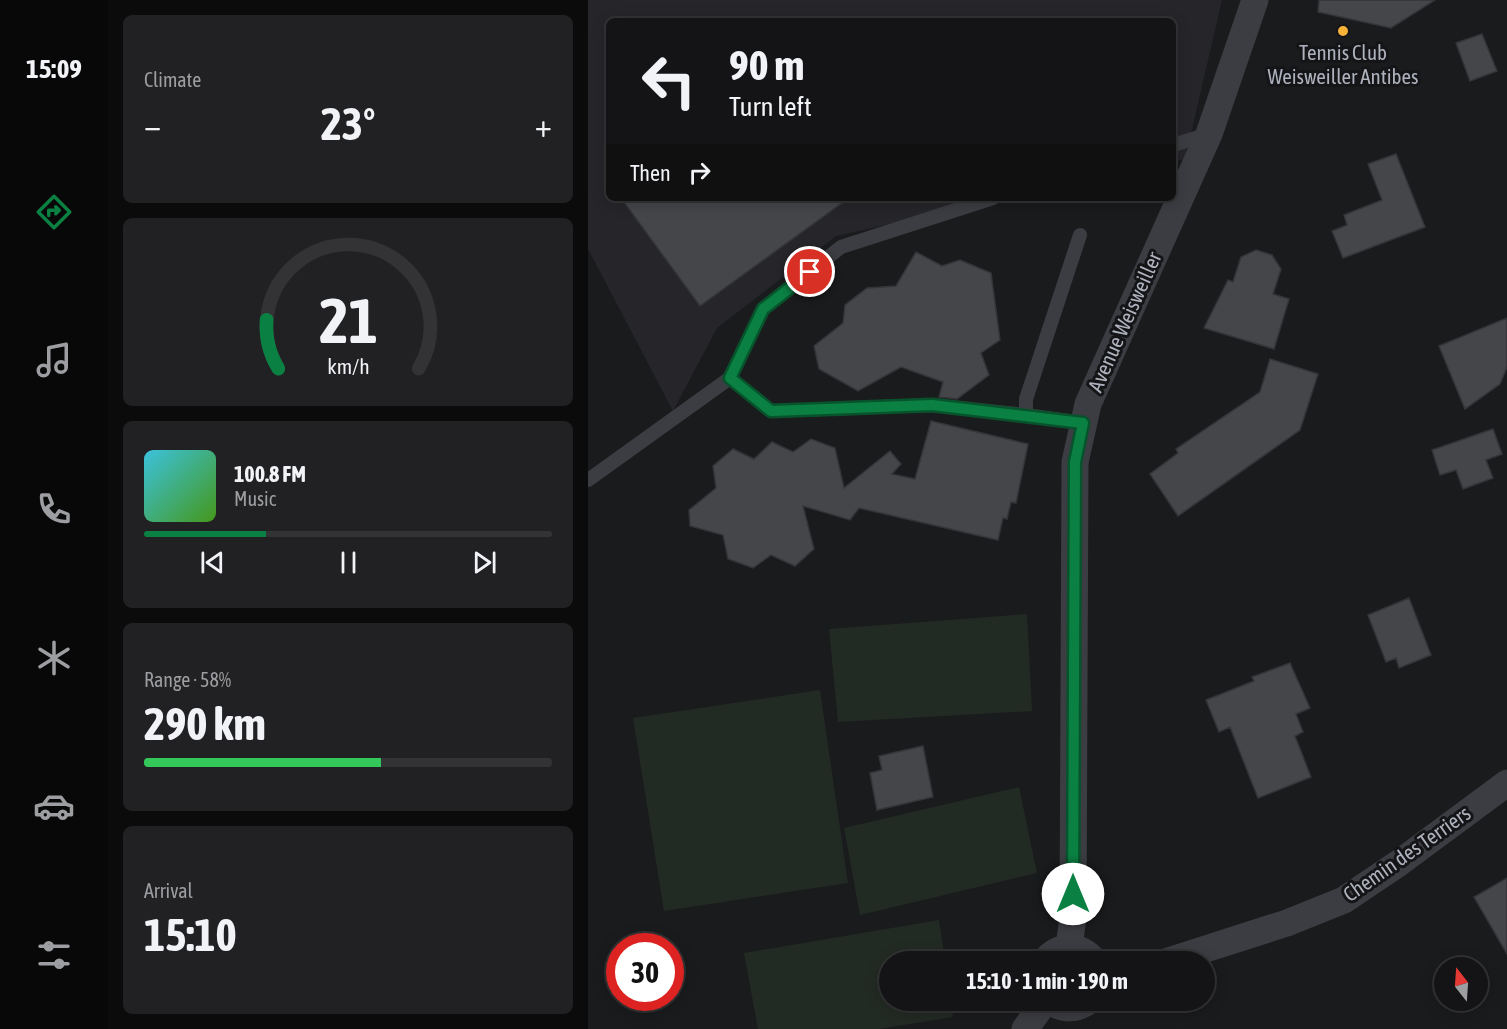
<!DOCTYPE html>
<meta charset="utf-8">
<style>
:root{--surface:#141416;--page:#212123;--text:#f1f3f6;--muted:#9d9ea1;--line:#333335;--accent:#0b8043}
body{margin:0;font-family:"Asap Condensed",sans-serif;background:var(--page);color:var(--text);height:100vh;display:flex;flex-direction:column;font-size:22px;white-space:nowrap}
*{box-sizing:border-box;margin:0}
p{font-size:20px;color:var(--muted)}
.icon{flex:none;width:33px;height:33px;fill:none;stroke:currentColor;stroke-width:2;stroke-linecap:round;stroke-linejoin:round}
.map{position:relative;flex:1;overflow:hidden}
.sheet{display:flex;flex-direction:column;gap:15px;padding:15px;background:#0b0b0c;width:480px}
.sheet>*{flex:none}
.banner{position:absolute;left:18px;top:18px;width:570px;height:183px;border-radius:9px;box-shadow:0 3px 15px #0003,0 0 0 2px var(--line);background:#141416;color:var(--text);overflow:hidden}
.needle{width:39px;rotate:343deg}
.tools{position:absolute;left:846px;top:957px;display:grid;gap:12px}
.tools a{display:grid;place-items:center;width:54px;height:54px;border-radius:50%;background:var(--surface);box-shadow:0 3px 15px #0003,0 0 0 2px var(--line);font-size:30px}
.speed{position:absolute;left:18px;top:933px;display:flex;gap:12px;font-size:30px;font-weight:700;text-align:center}
.speed>*{display:grid;place-content:center;width:78px;height:78px;border-radius:50%;background:var(--surface);box-shadow:0 3px 15px #0003,0 0 0 2px var(--line);line-height:1}
.speed .limit{border:9px solid #d22;background:#fff;color:#111}
.pin{position:absolute;display:grid;place-items:center;width:51px;height:51px;color:#fff;margin:-26px;border:3px solid #fff;border-radius:50%;box-shadow:0 2px 6px #0007}
.me{position:absolute;width:66px;margin:-33px;rotate:0deg;stroke-linejoin:round;filter:drop-shadow(0 0 4px #0008)}
.turn{display:flex;align-items:center;gap:21px;height:126px;padding:0 24px;font-size:27px}
.turn .icon{width:78px;height:78px;stroke-width:2.5}
.turn b{display:block;font-size:42px;line-height:51px}
.then{display:flex;align-items:center;height:57px;padding:0 24px;background:#0003;gap:12px;font-size:22px}
.big{font-size:45px;font-weight:700;line-height:1.1}
.sheet .card{flex:1;display:flex;flex-direction:column;justify-content:center;gap:9px;min-width:0;padding:0 21px;border-radius:9px;background:var(--page)}
.sheet .dial{align-items:center;gap:0}
.dial svg{height:156px;overflow:visible;fill:none;stroke:var(--line);stroke-width:7;stroke-linecap:round;text-anchor:middle}
.dial text{fill:var(--text);stroke:none}
.song{display:flex;align-items:center;gap:18px}
.cover{width:72px;height:72px;border-radius:9px;background:linear-gradient(135deg,hsl(190 70% 55%),hsl(100 70% 35%))}
.played{height:6px;border-radius:3px;background:linear-gradient(90deg,var(--accent) 30%,var(--line) 30%)}
.keys{display:flex;justify-content:space-around;direction:ltr}
.heat{display:flex;justify-content:space-between;align-items:center;font-size:33px;direction:ltr}
.charge{height:9px;border-radius:4px;background:linear-gradient(90deg,#34c759 58%,var(--line) 0)}
.trip{position:absolute;left:291px;top:951px;width:336px;height:60px;border-radius:30px;background:var(--surface);box-shadow:0 3px 15px #0003,0 0 0 2px var(--line);font-weight:700;line-height:60px;text-align:center}
main{display:flex;flex:1;min-height:0}
.menu{display:flex;flex-direction:column;width:108px;justify-content:space-around;align-items:center;background:#080809;color:var(--muted)}
.menu .icon{width:42px;height:42px}
.menu .on{color:var(--accent)}
.menu b{font-size:27px;color:var(--text)}
.map>svg:first-child{display:block}
.built{fill:#26262a}
.green{fill:#222b23}
.building{fill:#44464a;stroke:#343539;stroke-width:1.5}
.lines{fill:none;stroke-linecap:round;stroke-linejoin:round}
.lane{stroke:#3b3d42;stroke-width:14}
.street{stroke:#3b3d42;stroke-width:27}
.route-casing{stroke:#07532c;stroke-width:15}
.route{stroke:#0b8043;stroke-width:10}
.poi-dot{fill:#f7b238;stroke:#151518;stroke-width:2}
.labels{text-anchor:middle;stroke-width:6;stroke-linejoin:round;paint-order:stroke}
.poi-label{font-size:21px;fill:#adb2bd;stroke:#151518}
.street-label{font-size:21px;fill:#adb2bd;stroke:#151518}
</style>
<main>
<nav class="menu">
<b>15:09</b>
<svg class="icon on" aria-label="directions" viewBox="0 0 24 24"><path d="M12 3l9 9-9 9-9-9zM9 14v-3h6M13 9l2 2-2 2"/></svg>
<svg class="icon" aria-label="music" viewBox="0 0 24 24"><path d="M9 18V5l10-2v13"/><circle cx="6" cy="18" r="3"/><circle cx="16" cy="16" r="3"/></svg>
<svg class="icon" aria-label="phone" viewBox="0 0 24 24"><path d="M5 4h4l2 5-3 2q2 4 5 5l2-3 5 2v4C11 20 4 13 5 4z"/></svg>
<svg class="icon" aria-label="climate" viewBox="0 0 24 24"><path d="M12 3v18M4 7l16 10M4 17L20 7"/></svg>
<svg class="icon" aria-label="car" viewBox="0 0 24 24"><path d="M5 17H2v-5l4-1 3-4h7l3 4 3 1v5h-3M9 17h6M6 11h13"/><circle cx="7" cy="17" r="2"/><circle cx="17" cy="17" r="2"/></svg>
<svg class="icon" aria-label="filters" viewBox="0 0 24 24"><path d="M4 7h16M4 17h16"/><circle cx="9" cy="7" r="2"/><circle cx="15" cy="17" r="2"/></svg>
</nav>
<section class="sheet">
<div class="card"><p>Climate</p>
<div class="heat"><a>−</a><b class="big">23°</b><a>+</a></div>
</div>
<div class="card dial"><svg viewBox="0 0 100 80">
<path d="M14 69A42 42 0 1 1 86 69"/>
<path d="M14 69A42 42 0 0 1 8 44" stroke="#0b8043"/>
<text x="50" y="56" font-size="32" font-weight="700">21</text>
<text x="50" y="72" font-size="11">km/h</text>
</svg></div>
<div class="card">
<div class="song"><i class="cover"></i><div><b>100.8 FM</b><p>Music</p></div></div>
<div class="played"></div>
<div class="keys"><svg class="icon" aria-label="previous" viewBox="0 0 24 24"><path d="M18 5L8 12l10 7zM5 5v14"/></svg><svg class="icon" aria-label="pause" viewBox="0 0 24 24"><path d="M8 5v14M16 5v14"/></svg><svg class="icon" aria-label="next" viewBox="0 0 24 24"><path d="M6 5l10 7-10 7zM19 5v14"/></svg></div>
</div>
<div class="card"><p>Range · 58%</p><b class="big">290 km</b><div class="charge"></div></div>
<div class="card"><p>Arrival</p><b class="big">15:10</b></div>
</section>
<div class="map">
<svg width="919" height="1029" viewBox="0 0 919 1029">
<rect width="100%" height="100%" fill="#1a1b1d"/>
<!-- built -->
<path class="built" d="M 0,0 L 634,0 L 597,159 L 585,162 L 585,21 L 21,21 L 21,198 L 421,198 L 248,236 L 129,328 L 85,411 L 0,249 Z"/>
<!-- green -->
<path class="green" d="M 439,614 L 444,711 L 250,722 L 241,629 Z
M 232,690 L 260,883 L 76,911 L 45,718 Z
M 431,787 L 449,873 L 272,915 L 256,828 Z
M 351,920 L 357,961 L 302,962 L 302,1000 L 362,1001 L 365,1017 L 291,1029 L 170,1029 L 156,953 Z"/>
<!-- building -->
<path class="building" d="M 731,0 L 847,0 L 803,28 L 730,12 Z
M 894,34 L 909,71 L 882,81 L 868,43 Z
M 808,154 L 837,227 L 755,258 L 744,231 L 759,225 L 756,215 L 794,200 L 780,164 Z
M 33,198 L 261,198 L 112,306 Z
M 668,250 L 684,255 L 693,269 L 685,294 L 701,299 L 686,349 L 616,328 L 640,280 L 645,282 L 653,257 Z
M 328,252 L 354,266 L 372,260 L 403,273 L 412,340 L 393,353 L 401,375 L 369,399 L 351,397 L 355,382 L 313,367 L 270,391 L 231,369 L 226,346 L 255,323 L 257,305 L 279,288 L 308,286 Z
M 919,318 L 919,367 L 912,384 L 877,409 L 851,346 Z
M 682,359 L 730,374 L 712,430 L 590,516 L 562,474 L 590,453 L 588,449 L 672,392 Z
M 343,421 L 440,444 L 428,503 L 423,502 L 419,519 L 415,518 L 410,540 L 271,508 L 262,520 L 215,506 L 226,549 L 207,566 L 183,555 L 165,568 L 140,559 L 135,535 L 102,526 L 101,510 L 128,488 L 125,466 L 145,449 L 166,459 L 184,442 L 205,452 L 223,439 L 247,448 L 256,488 L 302,451 L 313,464 L 304,474 L 327,479 Z
M 905,429 L 914,454 L 898,460 L 905,478 L 875,489 L 868,470 L 852,475 L 844,450 Z
M 821,598 L 843,655 L 811,668 L 808,658 L 798,662 L 780,615 Z
M 702,663 L 722,708 L 708,714 L 715,732 L 707,736 L 723,777 L 670,798 L 642,727 L 631,732 L 618,700 L 666,681 L 664,677 Z
M 335,746 L 345,797 L 289,810 L 282,773 L 294,770 L 291,756 Z
M 919,878 L 919,954 L 886,897 Z"/>
<g class="lines">
<!-- lane -->
<path class="lane" d="M 585,145 L 621,134
M 492,235 L 438,399 L 438,415 L 495,423
M 142,378 L 183,411 L 344,405 L 438,415
M 0,480 L 142,378 L 175,309 L 253,247 L 405,198"/>
<!-- street -->
<path class="street" d="M 481,947 L 485,917 L 487,462 L 500,404 L 621,134 L 667,0
M 456,962 C 470,944 492,943 507,962
M 577,962 L 699,923 L 756,900 L 811,863 L 919,783
M 461,1000 C 474,1011 489,1010 502,1000
M 437,1029 L 458,1000"/>
</g>
<g class="lines">
<!-- route casing -->
<g class="route-casing">
<path id="route" d="M 222,272 L 175,309 L 142,378 L 183,411 L 344,405 L 495,423 L 487,462 L 485,894"/>
</g>
<!-- route -->
<use href="#route" class="route"/>
</g>
<!-- markers -->
<circle class="poi-dot" cx="755" cy="31" r="6"/>
<g class="labels">
<!-- poi labels -->
<g class="poi-label">
<text x="755" y="60">Tennis Club<tspan x="755" dy="24">Weisweiller Antibes</tspan></text>
</g>
<!-- street labels -->
<g class="street-label">
<text transform="translate(537 322) rotate(-66)" y="7">Avenue Weisweiller</text>
<text transform="translate(819 854) rotate(-35)" y="7">Chemin des Terriers</text>
</g>
</g>
</svg>
<div class="tools">
<a><svg class="needle" viewBox="-14 -14 28 28"><path d="M0-13l5 13h-10z" fill="#e53935"/><path d="M0 13l5-13h-10z" fill="#9d9ea1"/></svg></a>
</div>
<div class="speed"><div class="limit">30</div></div>
<div class="pin" style="left:222px;top:272px;background:#d93025"><svg class="icon" aria-label="arrive" viewBox="0 0 24 24"><path d="M6 21V4h12l-3 4 3 4H6"/></svg></div>
<svg class="me" style="left:485px;top:894px" viewBox="-20 -20 40 40"><circle r="19" fill="#fff"/><path d="M0-13L10 11 0 6-10 11z" fill="#0b8043"/></svg>
<div class="trip">15:10 · 1 min · 190 m</div>
<div class="banner">
<div class="turn"><svg class="icon" aria-label="left" viewBox="0 0 24 24"><path d="M17 20v-9H6M10 6l-5 5 5 5"/></svg><div><b>90 m</b>Turn left</div></div>
<div class="then">Then<svg class="icon" aria-label="right" viewBox="0 0 24 24"><path d="M7 20v-9h11M14 6l5 5-5 5"/></svg></div>
</div>
</div>
</main>
